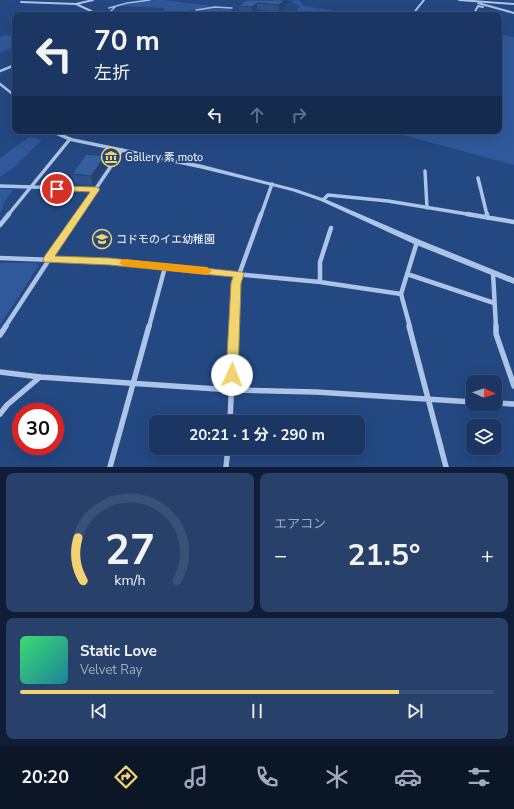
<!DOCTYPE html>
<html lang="ja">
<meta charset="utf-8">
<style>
:root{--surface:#1b3662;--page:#28416b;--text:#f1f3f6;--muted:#a0abbe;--line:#395077;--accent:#f1d370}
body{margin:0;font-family:"Nunito Sans","Noto Sans JP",sans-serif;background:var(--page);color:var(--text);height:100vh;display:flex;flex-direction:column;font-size:15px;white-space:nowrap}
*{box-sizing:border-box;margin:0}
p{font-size:13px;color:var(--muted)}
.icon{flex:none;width:22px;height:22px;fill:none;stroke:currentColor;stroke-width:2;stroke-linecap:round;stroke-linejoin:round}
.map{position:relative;height:467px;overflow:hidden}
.side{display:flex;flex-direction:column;gap:6px;padding:6px;background:#0f1e36;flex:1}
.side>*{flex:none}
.top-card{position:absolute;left:12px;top:12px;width:490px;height:122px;border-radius:8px;box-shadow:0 4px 16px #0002,0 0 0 1px var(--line);background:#1b3662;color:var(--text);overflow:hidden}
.needle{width:26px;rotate:94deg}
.buttons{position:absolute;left:466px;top:375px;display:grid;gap:8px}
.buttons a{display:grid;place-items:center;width:36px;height:36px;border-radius:8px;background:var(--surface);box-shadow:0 4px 16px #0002,0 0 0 1px var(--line);font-size:20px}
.speed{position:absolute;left:12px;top:403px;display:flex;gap:8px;font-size:20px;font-weight:700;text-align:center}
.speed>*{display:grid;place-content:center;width:52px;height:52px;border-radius:50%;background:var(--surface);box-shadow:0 4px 16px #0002,0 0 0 1px var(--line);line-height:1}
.speed .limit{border:6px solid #d22;background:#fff;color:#111}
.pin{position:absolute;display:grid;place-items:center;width:34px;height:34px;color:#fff;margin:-17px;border:2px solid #fff;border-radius:50%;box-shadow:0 1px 4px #0007}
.me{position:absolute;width:44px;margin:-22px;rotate:2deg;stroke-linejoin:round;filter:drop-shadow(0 0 3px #0008)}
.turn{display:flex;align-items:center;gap:14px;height:84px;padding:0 16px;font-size:18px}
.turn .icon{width:52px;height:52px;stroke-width:2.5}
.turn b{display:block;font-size:28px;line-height:34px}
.lanes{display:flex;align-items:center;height:38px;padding:0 16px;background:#0003;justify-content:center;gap:20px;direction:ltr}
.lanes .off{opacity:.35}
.big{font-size:30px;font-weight:700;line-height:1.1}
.side .card{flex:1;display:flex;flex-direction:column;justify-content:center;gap:6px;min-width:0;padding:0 14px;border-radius:8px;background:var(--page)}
.side .dial{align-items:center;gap:0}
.dial svg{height:104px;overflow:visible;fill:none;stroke:var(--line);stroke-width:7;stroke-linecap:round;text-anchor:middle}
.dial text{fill:var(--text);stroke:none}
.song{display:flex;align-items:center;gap:12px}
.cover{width:48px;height:48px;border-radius:6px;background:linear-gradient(135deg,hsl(140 70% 55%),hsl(190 70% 35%))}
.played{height:4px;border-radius:2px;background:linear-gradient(90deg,var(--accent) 80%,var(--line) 80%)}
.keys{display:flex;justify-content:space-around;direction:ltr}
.heat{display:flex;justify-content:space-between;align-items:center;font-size:22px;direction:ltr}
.side .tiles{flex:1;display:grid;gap:6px;grid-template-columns:1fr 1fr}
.card:last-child{grid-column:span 2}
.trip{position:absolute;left:149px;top:415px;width:216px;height:40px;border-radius:8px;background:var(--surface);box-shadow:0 4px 16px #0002,0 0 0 1px var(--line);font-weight:700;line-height:40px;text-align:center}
.tab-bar{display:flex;height:64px;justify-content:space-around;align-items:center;background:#0b1627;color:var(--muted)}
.tab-bar .icon{width:28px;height:28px}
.tab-bar .active{color:var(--accent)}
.tab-bar b{font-size:18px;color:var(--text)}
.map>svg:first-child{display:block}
.green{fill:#2f599a}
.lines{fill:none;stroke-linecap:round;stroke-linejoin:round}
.stream{stroke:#a1bee8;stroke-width:1.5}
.minor-far4{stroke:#acc4e7;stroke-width:2}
.minor-far3{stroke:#acc4e7;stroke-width:2.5}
.minor-far2{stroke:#acc4e7;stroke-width:3.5}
.minor-far1{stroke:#acc4e7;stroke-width:4.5}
.minor{stroke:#acc4e7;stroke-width:5.5}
.tertiary{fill:#acc4e7;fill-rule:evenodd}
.wall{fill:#2e5189}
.shaded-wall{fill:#25426f}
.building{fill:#355e9f;stroke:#25426f}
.route{fill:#f1d370;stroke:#9d8949}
.slow{fill:#f59e0b}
.labels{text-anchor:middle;stroke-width:4;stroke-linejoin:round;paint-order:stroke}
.poi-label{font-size:11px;fill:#fff;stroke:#244882;text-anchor:start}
</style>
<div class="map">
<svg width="514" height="467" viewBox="0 0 514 467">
<rect width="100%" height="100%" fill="#244882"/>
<!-- green -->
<path class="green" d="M 162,0 L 213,6 L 168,15 L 131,15 L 161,14 L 165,8 L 117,6 L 140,1 Z
M 295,0 L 300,1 L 304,6 L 360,15 L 294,15 L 300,6 L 292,2 Z
M 214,7 L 230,8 L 232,10 L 226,15 L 213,15 L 216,15 L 216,12 L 198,13 L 198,10 Z
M 499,34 L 514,37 L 514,165 L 389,131 L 499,131 Z
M 6,35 L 15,37 L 15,46 L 0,53 L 0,37 Z
M 29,137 L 42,140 L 13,168 L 0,177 L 0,158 Z
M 0,188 L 13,190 L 2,206 L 4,206 L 0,212 Z
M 0,263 L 36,263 L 38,267 L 0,325 Z"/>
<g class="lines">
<!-- stream -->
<path class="stream" d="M 109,8 L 127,3 L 150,0
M 196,10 L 215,7 L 232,8
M 77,13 L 89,12
M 109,13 L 116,6"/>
<!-- minor-far4 -->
<path class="minor-far4" d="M 93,0 L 76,4 L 91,11 L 95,15
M 459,0 L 514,4
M 21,2 L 76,4
M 478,3 L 514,13
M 412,15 L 424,0
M 473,15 L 478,6 L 483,7"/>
<!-- minor-far3 -->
<path class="minor-far3" d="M 0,71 L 15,65
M 0,84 L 15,96"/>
<!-- minor-far2 -->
<path class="minor-far2" d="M 425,171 L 427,208
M 478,178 L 487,215
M 0,186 L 96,189
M 323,200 L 328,195 L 388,201 L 473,215
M 8,215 L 70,139
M 78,215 L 122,150
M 261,215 L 272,184"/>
<!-- minor-far1 -->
<path class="minor-far1" d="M 467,214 L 514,222
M 487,214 L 488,218
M 0,225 L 9,214
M 0,258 L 110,262 L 320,282 L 401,294
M 493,273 L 496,327
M 407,274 L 494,303
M 320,282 L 320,262 L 331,228
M 5,327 L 79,214
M 149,327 L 165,267
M 234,327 L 236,283 L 261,214
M 410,327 L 401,294 L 417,242"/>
<!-- minor -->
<path class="minor" d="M 409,326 L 446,467
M 496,326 L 496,334 L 514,386
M 0,335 L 6,326
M 0,372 L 40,377 L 232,390 L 316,392 L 473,402
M 495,403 L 514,404
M 0,414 L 7,405 L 40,377
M 230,422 L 234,326
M 110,467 L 149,326
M 226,467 L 228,448"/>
<!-- tertiary -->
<path class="tertiary" d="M 47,131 L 55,131 L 72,138 L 203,165 L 296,189 L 325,199 L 420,240 L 514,278 L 514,284 L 414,244 L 321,201 L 292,191 L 203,169 L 70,141 Z"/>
</g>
<!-- wall -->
<path class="wall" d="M 246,0 L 289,0 L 289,2 L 279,12 L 257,9 L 252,14 L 239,12 L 239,6 Z
M 496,0 L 514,0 L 514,1 Z
M 107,165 L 93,185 L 75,183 L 72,174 Z"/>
<!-- shaded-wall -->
<path class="shaded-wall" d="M 284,0 L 289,0 L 289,2 L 279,12 L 279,5 Z
M 257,3 L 257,9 L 252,14 L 252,7 Z
M 105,156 L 107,165 L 93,185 L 91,176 Z"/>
<!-- building -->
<path class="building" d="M 246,0 L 284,0 L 279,5 L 257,3 L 252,7 L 239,6 Z
M 86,154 L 105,156 L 91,176 L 72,174 Z"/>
<!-- route -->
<path class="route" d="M 57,186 L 96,187 L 100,189 L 55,256 L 110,258 L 242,272 L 244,274 L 241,283 L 238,375 L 237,379 L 232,381 L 228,379 L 226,375 L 231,283 L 233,277 L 110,265 L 44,262 L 43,260 L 44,257 L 90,192 L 54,190 L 53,189 Z"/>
<!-- slow -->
<path class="slow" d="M 124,259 L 207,267 L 212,271 L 207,275 L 124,266 L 119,263 Z"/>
<!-- icons -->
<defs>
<g id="museum-ring" transform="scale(1)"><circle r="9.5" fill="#244882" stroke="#f1d370" stroke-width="1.5"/><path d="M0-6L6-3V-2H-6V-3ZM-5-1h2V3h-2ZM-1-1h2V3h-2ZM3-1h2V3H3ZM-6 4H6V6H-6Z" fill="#f1d370"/></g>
<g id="school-ring" transform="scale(1)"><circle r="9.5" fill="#244882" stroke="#f1d370" stroke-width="1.5"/><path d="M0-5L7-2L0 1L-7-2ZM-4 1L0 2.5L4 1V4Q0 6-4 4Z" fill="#f1d370"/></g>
</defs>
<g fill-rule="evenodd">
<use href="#museum-ring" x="111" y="157"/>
<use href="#school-ring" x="102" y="239"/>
</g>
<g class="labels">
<!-- poi labels -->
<g class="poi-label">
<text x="125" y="161">Gallery 素 moto</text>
<text x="116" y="243">コドモのイエ幼稚園</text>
</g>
</g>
</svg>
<div class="buttons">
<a><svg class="needle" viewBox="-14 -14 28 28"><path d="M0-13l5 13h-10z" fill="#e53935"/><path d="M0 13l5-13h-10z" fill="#a0abbe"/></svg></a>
<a><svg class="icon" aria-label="layers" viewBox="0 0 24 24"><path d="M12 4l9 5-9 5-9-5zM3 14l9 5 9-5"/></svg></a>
</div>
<div class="speed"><div class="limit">30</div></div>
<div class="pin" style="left:57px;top:189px;background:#d93025"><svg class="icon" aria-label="arrive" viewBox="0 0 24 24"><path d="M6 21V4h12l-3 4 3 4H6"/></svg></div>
<svg class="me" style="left:232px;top:375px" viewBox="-20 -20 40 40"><circle r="19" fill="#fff"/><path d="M0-13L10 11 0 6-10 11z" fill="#f1d370"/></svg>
<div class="trip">20:21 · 1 分 · 290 m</div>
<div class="top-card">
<div class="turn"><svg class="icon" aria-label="left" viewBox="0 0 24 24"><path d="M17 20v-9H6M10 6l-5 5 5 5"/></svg><div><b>70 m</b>左折</div></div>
<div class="lanes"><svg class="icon" aria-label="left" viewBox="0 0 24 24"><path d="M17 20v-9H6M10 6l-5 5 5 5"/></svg><svg class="icon off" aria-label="ahead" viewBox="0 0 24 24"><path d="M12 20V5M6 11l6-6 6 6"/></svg><svg class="icon off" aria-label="right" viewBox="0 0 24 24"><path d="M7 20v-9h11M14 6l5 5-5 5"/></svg></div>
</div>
</div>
<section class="side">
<div class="tiles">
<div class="card dial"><svg viewBox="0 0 100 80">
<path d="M14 69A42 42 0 1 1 86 69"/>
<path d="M14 69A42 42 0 0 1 10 36" stroke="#f1d370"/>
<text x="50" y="56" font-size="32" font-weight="700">27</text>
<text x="50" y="72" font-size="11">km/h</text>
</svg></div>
<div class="card"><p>エアコン</p>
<div class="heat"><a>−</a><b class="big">21.5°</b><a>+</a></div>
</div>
<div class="card">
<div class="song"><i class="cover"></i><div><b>Static Love</b><p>Velvet Ray</p></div></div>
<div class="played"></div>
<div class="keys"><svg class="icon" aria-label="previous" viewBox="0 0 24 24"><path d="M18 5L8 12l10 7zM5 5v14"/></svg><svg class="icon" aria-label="pause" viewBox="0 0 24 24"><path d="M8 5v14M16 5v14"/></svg><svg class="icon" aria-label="next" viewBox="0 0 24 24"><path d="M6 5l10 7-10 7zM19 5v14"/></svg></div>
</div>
</div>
</section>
<nav class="tab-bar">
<b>20:20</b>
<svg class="icon active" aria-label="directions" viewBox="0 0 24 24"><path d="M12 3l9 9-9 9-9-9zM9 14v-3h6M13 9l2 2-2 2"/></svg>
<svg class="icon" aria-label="music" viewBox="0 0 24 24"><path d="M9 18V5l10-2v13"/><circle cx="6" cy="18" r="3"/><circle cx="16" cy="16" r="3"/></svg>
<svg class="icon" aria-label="phone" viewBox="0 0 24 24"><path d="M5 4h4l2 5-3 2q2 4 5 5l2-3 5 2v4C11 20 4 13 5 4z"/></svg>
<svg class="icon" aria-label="climate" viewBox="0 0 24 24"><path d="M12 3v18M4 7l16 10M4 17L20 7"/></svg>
<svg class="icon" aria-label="car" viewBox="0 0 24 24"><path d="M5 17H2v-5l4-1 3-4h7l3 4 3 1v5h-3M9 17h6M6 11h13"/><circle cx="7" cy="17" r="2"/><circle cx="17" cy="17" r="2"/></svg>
<svg class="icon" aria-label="filters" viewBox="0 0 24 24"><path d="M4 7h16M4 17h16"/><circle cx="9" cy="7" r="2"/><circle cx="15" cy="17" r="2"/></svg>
</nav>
